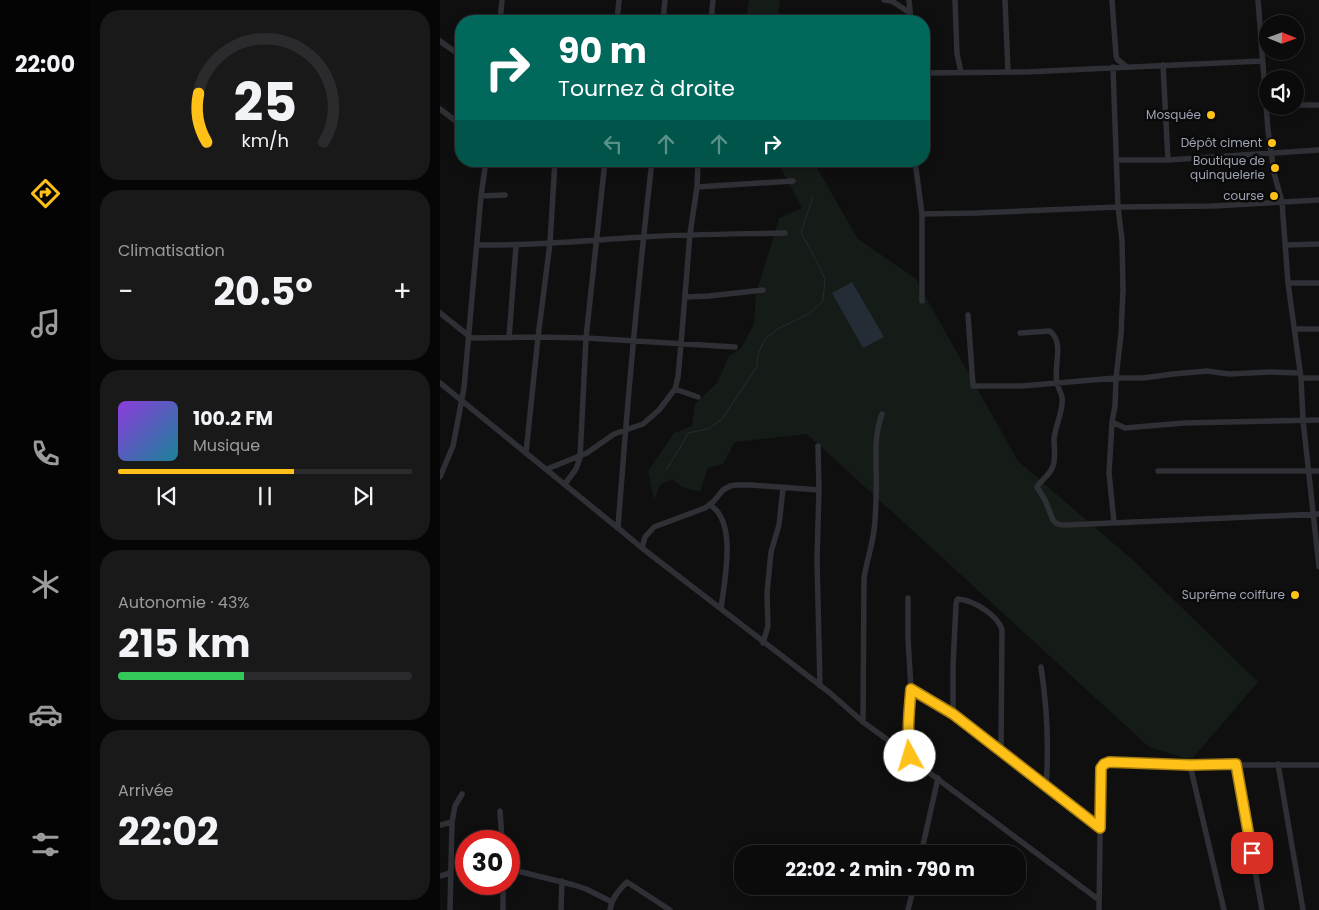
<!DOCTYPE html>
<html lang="fr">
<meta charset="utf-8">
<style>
:root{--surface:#0b0b0c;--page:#19191a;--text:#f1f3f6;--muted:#9a9b9d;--line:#2b2b2d;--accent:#ffc118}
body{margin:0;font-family:Poppins,sans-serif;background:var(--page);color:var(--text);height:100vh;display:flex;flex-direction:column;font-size:19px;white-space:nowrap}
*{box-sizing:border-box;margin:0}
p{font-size:16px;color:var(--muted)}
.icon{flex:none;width:28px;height:28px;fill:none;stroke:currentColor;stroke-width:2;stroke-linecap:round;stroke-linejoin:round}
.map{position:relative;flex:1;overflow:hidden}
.side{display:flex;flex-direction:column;gap:10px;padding:10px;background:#060607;width:350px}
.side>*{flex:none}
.banner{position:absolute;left:15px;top:15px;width:475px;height:152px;border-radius:20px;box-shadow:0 2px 8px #0003,0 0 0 1px var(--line);background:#00695c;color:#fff;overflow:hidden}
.needle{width:32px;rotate:91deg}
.controls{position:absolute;left:819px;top:15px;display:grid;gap:10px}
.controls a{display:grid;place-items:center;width:45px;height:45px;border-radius:50%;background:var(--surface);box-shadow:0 2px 8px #0003,0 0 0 1px var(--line);font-size:25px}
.speed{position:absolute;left:15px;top:830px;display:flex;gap:10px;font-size:25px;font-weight:700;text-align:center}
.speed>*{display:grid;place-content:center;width:65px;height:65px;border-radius:50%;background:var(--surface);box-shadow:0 2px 8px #0003,0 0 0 1px var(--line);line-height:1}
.speed .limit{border:8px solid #d22;background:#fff;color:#111}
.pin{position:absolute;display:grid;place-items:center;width:42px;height:42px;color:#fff;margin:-21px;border-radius:10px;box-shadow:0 2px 8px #0006}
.me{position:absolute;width:55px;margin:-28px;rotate:354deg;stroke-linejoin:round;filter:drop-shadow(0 0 4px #0008)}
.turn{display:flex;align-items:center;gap:18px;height:105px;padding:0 20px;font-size:22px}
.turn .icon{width:65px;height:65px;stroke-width:2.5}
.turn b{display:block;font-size:35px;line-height:42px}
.lanes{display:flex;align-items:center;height:48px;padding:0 20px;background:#0003;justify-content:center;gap:25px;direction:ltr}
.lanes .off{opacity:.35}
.big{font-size:38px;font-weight:700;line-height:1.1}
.side .card{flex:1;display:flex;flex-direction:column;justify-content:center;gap:8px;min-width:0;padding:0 18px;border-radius:20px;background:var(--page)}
.side .dial{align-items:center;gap:0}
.dial svg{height:130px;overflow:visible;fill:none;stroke:var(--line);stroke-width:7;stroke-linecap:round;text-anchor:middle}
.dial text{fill:var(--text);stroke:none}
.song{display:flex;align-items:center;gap:15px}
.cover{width:60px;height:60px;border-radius:8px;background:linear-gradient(135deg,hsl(270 70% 55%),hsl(190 70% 35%))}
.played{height:5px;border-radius:2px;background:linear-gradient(90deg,var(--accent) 60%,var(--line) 60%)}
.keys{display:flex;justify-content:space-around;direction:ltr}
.heat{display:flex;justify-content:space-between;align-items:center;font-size:28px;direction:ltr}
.charge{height:8px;border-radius:4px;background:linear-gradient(90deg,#34c759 43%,var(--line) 0)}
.trip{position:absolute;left:294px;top:845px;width:292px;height:50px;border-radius:20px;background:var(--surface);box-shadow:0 2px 8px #0003,0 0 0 1px var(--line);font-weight:700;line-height:50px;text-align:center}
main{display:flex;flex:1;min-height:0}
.tabs{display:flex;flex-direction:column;width:90px;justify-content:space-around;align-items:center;background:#040405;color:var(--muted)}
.tabs .icon{width:35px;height:35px}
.tabs .selected{color:var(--accent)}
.tabs b{font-size:22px;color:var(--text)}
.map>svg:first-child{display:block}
.green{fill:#151b16}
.water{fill:#242c35}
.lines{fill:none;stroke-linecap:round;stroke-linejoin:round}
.stream{stroke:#242c35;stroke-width:1}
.street{stroke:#2f3036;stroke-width:5.5}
.route-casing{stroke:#a67d10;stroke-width:12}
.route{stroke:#ffc118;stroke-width:9}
.poi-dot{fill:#ffc118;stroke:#0a0a0b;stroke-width:2}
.labels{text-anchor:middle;stroke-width:5;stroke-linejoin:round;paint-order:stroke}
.poi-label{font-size:12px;fill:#9ea3b3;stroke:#0a0a0b;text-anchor:end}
</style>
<main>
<nav class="tabs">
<b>22:00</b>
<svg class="icon selected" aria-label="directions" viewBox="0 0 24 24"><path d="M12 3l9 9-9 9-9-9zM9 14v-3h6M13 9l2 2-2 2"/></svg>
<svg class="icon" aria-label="music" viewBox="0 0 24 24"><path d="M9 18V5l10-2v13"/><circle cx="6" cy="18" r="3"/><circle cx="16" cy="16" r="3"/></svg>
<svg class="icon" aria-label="phone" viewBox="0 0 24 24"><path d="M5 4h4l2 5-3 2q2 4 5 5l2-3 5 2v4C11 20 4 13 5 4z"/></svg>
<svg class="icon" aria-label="climate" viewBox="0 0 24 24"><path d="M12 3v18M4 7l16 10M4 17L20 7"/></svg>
<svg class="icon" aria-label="car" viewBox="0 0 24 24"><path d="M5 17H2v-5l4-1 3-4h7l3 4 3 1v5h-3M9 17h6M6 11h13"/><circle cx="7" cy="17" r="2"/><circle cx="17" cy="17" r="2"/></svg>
<svg class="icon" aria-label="filters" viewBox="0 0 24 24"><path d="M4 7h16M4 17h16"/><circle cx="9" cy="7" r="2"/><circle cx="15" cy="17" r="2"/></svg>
</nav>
<section class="side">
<div class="card dial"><svg viewBox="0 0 100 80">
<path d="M14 69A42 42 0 1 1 86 69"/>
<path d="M14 69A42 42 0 0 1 9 39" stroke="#ffc118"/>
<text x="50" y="56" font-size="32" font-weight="700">25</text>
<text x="50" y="72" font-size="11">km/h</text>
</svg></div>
<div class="card"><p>Climatisation</p>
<div class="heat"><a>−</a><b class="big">20.5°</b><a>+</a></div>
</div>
<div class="card">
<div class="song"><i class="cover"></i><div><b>100.2 FM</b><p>Musique</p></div></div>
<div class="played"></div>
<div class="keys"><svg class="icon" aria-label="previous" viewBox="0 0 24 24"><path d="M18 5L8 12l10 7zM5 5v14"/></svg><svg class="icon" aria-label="pause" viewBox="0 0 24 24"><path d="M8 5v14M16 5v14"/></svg><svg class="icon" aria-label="next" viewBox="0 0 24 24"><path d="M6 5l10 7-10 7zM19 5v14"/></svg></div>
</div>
<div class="card"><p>Autonomie · 43%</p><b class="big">215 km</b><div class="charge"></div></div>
<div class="card"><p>Arrivée</p><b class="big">22:02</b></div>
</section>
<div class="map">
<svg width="879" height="910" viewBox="0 0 879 910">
<rect width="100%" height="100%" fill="#0f0f10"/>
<!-- green -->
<path class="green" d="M 309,0 L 340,0 L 337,21 L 306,21 Z
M 337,161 L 373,161 L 418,239 L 475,278 L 578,461 L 694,561 L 818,682 L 751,760 L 709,747 L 367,434 L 295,442 L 283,464 L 268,468 L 260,492 L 242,487 L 232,479 L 220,485 L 214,501 L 208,471 L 234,433 L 252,426 L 255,404 L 277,383 L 289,356 L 301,348 L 314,324 L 316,294 L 339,218 L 362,208 Z"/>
<!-- water -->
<path class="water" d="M 412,282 L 444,337 L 423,348 L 392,293 Z"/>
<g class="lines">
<!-- stream -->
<path class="stream" d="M 226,470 L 241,446 L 248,433 L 268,429 L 282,419 L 317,367 L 318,354 L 325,339 L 339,328 L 369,314 L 383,301 L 385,279 L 375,258 L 361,233 L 373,196"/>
<!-- street -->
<path class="street" d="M 444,0 L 452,1 L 470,13
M 469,0 L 471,21
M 515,0 L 517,54 L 521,72
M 565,0 L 568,72
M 672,0 L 676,55 L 677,59 L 687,67
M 818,0 L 828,130 L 834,173 L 842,202 L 848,283 L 861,378 L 863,420 L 879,567
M 60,21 L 62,0
M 177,21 L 179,0
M 223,21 L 225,0
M 271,21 L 273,0
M 0,41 L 21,56
M 723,65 L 728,160
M 673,67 L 678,207 L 682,240 L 683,290 L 681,334 L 676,378 L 675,406 L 672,422 L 669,473 L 674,522
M 484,73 L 585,72 L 822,61
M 855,105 L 879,105
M 0,109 L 21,125
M 677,160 L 728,160 L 879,150
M 475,161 L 482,214 L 537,213 L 678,207 L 773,206 L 879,200
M 257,187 L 353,181
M 41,196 L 65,195
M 37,245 C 93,246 149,240 204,237 C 251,234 298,234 345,233
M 846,245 L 879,244
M 848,283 L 879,283
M 246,297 L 269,296 L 323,290
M 482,301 L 482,214
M 0,313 L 29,336
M 528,315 L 533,386 L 582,386 L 676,378 L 703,378 L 733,374 L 767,371 L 789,374 L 830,372 L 860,373
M 855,329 L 879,329
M 580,333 L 610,331 C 625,344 613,366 617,383 C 618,388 621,392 622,397 C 624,411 615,425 614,439 C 614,448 616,457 613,466 C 611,474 601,480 597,487 L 605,500 L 613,520 C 617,525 620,525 626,525 L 879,514
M 29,338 L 98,337 L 146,338 L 295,347
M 69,338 L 76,246
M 861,378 L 879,378
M 0,383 L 178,528 L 202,548 L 390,693 L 423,722 L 470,756 L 483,768 L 659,900
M 235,389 L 258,397
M 672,422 L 685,428 L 744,423 L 879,420
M 378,446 L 379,490
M 86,453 L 98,337 L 110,243 L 115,161
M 107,469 L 147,453 L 174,434 L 203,424 L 219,410 L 235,389 L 238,377 L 241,344 L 250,234 L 257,187 L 258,161
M 718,471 L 879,471
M 0,477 L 13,446 L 24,388 L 41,196 L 46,161
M 125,484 L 136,469 L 140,458 L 146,338 L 165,161
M 270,505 C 298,522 284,582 281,609
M 178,528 C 187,405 198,283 212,161
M 202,548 L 205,537 L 214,527 L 265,508 L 273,502 L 283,490 L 290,486 L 296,485 L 311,485 L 379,490 L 377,560 L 380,686
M 468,598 L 468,638 L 471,689 L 468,722 L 468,740 L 470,756
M 323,643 L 328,626 L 327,593 L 331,552 L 339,525 L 343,488
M 601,667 C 607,706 609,747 606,787
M 471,689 L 513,714 L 660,828
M 513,714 L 513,667 L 516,604 L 517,600 L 518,599 C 533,600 558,615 562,630 L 561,751
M 423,722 L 424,578 C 427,559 434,541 435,521 C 436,503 437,485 436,467 C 436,445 435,435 442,414
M 796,764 L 822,910
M 838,764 L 863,910
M 750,765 L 784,910
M 60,811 L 62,841
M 0,825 L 12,822
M 481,854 L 498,778
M 69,869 L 134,885 L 146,889 L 172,902
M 0,876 L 10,873
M 63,884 L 63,910
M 10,910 L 12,822 L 15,806 L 22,794
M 121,910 L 122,881
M 170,910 C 172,898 178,891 187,882 L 230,910
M 468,910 L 474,886
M 659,910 L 661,769 L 664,763 L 669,762 L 750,765 L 879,765"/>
</g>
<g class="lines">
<!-- route casing -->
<g class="route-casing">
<path id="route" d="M 470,756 C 467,733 469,712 471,689 L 513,714 L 660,828 L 661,768 L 664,764 L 669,762 L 750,765 L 796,764 L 812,853"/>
</g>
<!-- route -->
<use href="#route" class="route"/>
</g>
<!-- markers -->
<g class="poi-dot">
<circle cx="771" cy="115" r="5"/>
<circle cx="832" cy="143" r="5"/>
<circle cx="835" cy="168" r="5"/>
<circle cx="834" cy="196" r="5"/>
<circle cx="855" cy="595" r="5"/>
</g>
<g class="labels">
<!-- poi labels -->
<g class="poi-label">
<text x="761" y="119">Mosquée</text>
<text x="822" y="147">Dépôt ciment</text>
<text x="825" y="165">Boutique de<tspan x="825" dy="14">quinquelerie</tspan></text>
<text x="824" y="200">course</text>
<text x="845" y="599">Suprême coiffure</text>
</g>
</g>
</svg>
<div class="controls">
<a><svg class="needle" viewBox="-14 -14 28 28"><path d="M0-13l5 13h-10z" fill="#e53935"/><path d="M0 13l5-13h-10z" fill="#9a9b9d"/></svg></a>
<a><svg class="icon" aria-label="sound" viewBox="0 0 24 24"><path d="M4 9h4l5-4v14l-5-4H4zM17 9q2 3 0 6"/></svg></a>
</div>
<div class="speed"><div class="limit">30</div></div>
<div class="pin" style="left:812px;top:853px;background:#d93025"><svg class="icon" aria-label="arrive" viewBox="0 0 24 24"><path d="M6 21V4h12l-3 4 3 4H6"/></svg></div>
<svg class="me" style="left:470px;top:756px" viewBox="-20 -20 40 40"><circle r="19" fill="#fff"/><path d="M0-13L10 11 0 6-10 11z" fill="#ffc118"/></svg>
<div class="trip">22:02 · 2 min · 790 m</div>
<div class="banner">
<div class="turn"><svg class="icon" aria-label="right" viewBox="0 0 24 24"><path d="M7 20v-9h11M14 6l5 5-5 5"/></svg><div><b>90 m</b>Tournez à droite</div></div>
<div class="lanes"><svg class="icon off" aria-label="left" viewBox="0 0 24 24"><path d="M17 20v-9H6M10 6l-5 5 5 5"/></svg><svg class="icon off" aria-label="ahead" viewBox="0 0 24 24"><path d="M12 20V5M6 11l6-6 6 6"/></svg><svg class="icon off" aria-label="ahead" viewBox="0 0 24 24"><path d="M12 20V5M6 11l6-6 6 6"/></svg><svg class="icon" aria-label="right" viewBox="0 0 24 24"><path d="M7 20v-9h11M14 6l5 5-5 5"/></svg></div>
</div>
</div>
</main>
